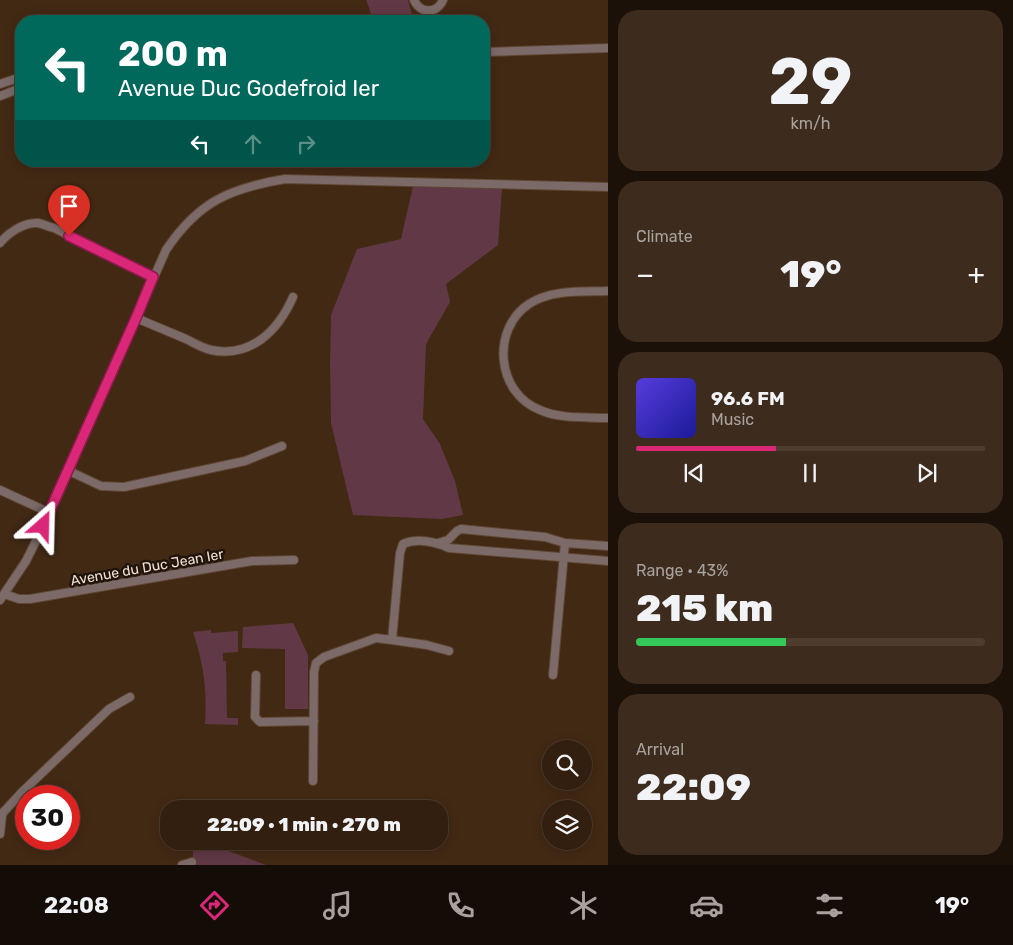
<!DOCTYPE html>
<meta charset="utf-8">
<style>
:root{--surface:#321f0f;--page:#3d2c1d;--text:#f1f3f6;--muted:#a8a29e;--line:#4d3d2f;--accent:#db2777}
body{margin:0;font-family:Rubik,sans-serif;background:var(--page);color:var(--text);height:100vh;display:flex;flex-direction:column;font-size:19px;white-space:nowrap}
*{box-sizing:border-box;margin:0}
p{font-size:16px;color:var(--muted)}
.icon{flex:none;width:28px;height:28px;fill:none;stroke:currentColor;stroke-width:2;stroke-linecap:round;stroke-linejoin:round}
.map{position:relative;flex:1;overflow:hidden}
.panel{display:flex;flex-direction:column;gap:10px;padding:10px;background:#1c1108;width:405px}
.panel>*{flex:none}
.top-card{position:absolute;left:15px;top:15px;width:475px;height:152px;border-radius:20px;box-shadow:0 2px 12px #0003,0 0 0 1px var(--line);background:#00695c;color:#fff;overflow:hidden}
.tools{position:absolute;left:542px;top:740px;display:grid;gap:10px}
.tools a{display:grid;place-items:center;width:50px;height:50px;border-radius:50%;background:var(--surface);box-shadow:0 2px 12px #0003,0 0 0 1px var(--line);font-size:25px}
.speed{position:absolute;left:15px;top:785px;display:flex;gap:10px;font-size:25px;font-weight:700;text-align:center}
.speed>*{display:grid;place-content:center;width:65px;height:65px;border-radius:50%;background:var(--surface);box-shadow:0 2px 12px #0003,0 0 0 1px var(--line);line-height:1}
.speed .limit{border:8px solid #d22;background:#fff;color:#111}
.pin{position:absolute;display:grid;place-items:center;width:42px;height:42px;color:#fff;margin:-51px -21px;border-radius:50% 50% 50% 0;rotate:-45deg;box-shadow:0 0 5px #0007}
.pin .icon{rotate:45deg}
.me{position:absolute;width:55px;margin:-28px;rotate:25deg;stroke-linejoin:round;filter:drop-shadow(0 0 4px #0008)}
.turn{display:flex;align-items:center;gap:18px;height:105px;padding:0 20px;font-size:22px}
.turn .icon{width:65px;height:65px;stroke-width:2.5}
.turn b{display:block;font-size:35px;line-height:42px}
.lanes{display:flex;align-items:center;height:48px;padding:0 20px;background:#0003;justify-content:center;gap:25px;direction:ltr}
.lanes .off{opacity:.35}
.big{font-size:38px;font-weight:800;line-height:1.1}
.panel .widget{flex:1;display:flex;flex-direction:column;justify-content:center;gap:8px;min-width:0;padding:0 18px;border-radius:20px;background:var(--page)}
.panel .dial{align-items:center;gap:0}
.dial b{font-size:65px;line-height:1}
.song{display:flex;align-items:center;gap:15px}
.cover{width:60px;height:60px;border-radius:8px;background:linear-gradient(135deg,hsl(250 70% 55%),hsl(240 70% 35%))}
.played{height:5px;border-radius:2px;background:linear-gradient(90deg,var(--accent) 40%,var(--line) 40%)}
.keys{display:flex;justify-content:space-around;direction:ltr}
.heat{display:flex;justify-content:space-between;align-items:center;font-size:28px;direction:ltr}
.charge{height:8px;border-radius:4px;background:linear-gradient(90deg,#34c759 43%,var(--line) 0)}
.trip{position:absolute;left:160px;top:800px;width:288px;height:50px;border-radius:20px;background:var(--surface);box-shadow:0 2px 12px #0003,0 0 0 1px var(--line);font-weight:800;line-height:50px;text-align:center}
.menu{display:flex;height:80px;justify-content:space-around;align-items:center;background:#140c06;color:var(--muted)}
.menu .icon{width:35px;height:35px}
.menu .current{color:var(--accent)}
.menu b{font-size:22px;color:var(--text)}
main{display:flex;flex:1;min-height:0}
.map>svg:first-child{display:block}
.green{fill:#613946}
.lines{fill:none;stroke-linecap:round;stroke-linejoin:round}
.minor-casing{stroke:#5e4633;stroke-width:10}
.minor{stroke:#7b6a67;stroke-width:8}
.route-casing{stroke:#8e194d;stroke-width:12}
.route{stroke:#db2777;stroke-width:9}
.labels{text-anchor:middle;stroke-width:5;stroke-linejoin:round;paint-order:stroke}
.street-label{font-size:14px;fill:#f0dfd3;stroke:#20140b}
</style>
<main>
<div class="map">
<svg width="608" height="865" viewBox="0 0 608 865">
<rect width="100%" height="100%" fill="#422914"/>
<!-- green -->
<path class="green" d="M 366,0 L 408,0 L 412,15 L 402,21 L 374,21 Z
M 413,186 L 502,188 L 498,245 L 446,284 L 450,302 L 426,344 L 423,419 L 440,444 L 455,481 L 463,515 L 442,519 L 353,515 L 331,423 L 330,364 L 331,315 L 357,249 L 401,239 Z
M 293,623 L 308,655 L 308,709 L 285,709 L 285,649 L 242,648 L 243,627 Z
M 211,630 L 211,633 L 238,631 L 238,652 L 223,653 L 223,661 L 226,661 L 227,718 L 238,718 L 238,725 L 205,724 C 207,688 204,666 193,632 Z
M 194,841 L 202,841 L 266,865 L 192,865 Z"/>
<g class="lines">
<!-- minor casing -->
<g class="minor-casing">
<path id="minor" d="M 414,0 C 420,14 437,14 443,0
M 426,11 L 427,21
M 484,52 L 608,48
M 0,84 L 21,77
M 0,96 L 21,88
M 0,243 C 8,233 24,222 38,223 C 43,224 49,227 54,228 L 153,277
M 608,291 C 583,292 552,289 529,304 C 491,329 496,393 540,410 C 560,419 586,417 608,418
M 136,318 C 153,325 169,332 186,339 C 194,343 202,348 211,350 C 251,358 278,331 293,297
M 69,471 L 101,486 L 124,487 L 245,461 L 282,446
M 0,490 L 50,513
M 438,543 L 448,540 L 457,531 L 461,529 L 545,537 L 565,543 L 608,546
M 4,594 L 19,599 L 30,599 L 252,561 L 294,560
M 0,600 L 26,561 L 50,513 L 166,250 C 198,202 230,188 285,179 L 608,187
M 392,640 L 427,645 L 449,651
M 256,675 L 255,717 L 260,722 L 314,721
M 553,675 L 565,543
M 313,781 L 314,672 L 316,663 L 324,657 L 376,638 L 392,640 L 400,553 L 403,544 C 417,538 435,542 449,548 L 608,561
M 0,816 L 22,792 L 109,709 L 130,697
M 0,834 L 2,815
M 182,865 L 192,862"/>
</g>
<!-- minor -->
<use href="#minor" class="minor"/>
</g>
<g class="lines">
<!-- route casing -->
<g class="route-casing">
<path id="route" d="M 43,526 L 136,318 L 153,277 L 69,236"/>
</g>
<!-- route -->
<use href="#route" class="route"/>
</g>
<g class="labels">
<!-- street labels -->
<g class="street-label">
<text transform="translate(147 567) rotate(-10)" y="5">Avenue du Duc Jean Ier</text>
</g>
</g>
</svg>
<div class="tools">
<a><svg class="icon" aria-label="search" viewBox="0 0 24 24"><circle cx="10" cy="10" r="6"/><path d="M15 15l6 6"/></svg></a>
<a><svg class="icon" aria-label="layers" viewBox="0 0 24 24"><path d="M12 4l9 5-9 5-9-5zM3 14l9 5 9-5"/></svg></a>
</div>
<div class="speed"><div class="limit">30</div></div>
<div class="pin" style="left:69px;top:236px;background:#d93025"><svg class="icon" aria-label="arrive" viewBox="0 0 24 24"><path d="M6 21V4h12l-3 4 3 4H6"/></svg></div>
<svg class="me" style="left:43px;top:526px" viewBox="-20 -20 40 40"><path d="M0-17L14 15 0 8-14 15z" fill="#db2777" stroke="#fff" stroke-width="4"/></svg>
<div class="trip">22:09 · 1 min · 270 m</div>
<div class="top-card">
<div class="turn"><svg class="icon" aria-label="left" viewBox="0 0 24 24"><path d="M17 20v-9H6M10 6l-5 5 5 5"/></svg><div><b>200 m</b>Avenue Duc Godefroid Ier</div></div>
<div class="lanes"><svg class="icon" aria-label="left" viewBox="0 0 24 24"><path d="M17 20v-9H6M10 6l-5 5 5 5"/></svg><svg class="icon off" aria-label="ahead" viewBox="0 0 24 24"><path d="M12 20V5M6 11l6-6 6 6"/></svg><svg class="icon off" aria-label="right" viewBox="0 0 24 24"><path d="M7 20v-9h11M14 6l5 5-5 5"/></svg></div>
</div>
</div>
<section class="panel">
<div class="widget dial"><b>29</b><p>km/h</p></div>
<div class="widget"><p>Climate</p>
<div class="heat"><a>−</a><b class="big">19°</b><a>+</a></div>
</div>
<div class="widget">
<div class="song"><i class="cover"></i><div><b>96.6 FM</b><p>Music</p></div></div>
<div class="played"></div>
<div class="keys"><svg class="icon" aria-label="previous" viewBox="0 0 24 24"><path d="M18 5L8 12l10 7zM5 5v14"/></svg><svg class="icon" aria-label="pause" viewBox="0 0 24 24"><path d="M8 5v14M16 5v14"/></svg><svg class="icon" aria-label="next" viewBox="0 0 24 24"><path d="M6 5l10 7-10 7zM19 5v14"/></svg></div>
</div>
<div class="widget"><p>Range · 43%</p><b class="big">215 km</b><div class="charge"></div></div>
<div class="widget"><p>Arrival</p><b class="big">22:09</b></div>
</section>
</main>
<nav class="menu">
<b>22:08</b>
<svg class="icon current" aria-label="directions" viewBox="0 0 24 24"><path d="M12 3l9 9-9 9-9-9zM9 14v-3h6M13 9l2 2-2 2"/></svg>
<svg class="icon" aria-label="music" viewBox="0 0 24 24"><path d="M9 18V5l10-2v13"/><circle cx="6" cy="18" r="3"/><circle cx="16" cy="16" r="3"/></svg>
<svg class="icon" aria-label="phone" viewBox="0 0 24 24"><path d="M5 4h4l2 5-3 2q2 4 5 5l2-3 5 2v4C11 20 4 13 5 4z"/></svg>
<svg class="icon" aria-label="climate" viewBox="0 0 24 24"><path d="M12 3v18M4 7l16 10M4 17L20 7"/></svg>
<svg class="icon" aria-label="car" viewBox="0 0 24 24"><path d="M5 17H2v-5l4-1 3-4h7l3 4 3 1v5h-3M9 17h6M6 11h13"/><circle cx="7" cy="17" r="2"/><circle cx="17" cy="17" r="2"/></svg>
<svg class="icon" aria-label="filters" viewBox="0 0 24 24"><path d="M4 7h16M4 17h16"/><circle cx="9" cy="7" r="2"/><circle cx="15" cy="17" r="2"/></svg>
<b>19°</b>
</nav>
